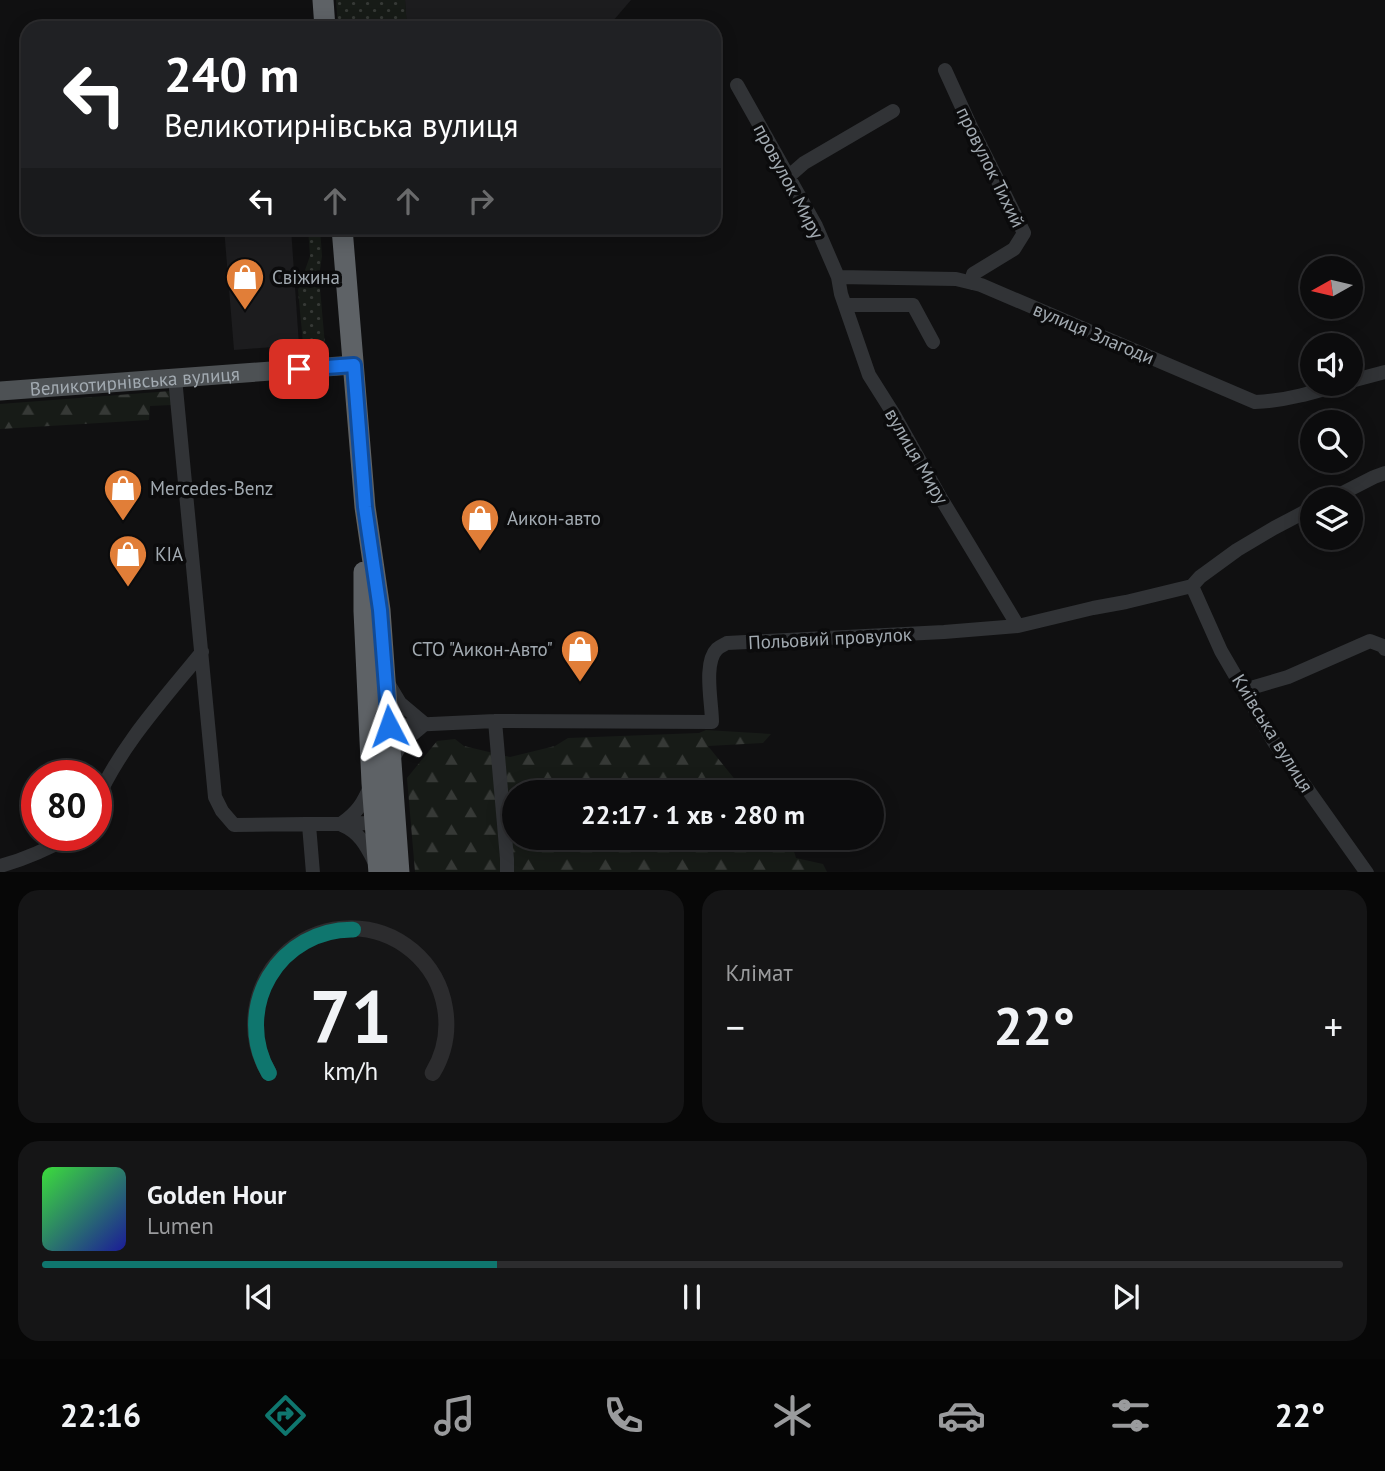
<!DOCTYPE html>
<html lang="uk">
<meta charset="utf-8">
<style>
:root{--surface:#0c0c0d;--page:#151516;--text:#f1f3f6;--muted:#9a9b9d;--line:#2c2c2e;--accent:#0f766e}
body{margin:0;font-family:"PT Sans",sans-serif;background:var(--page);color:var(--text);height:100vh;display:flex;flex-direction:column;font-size:26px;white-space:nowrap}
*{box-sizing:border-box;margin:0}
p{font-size:23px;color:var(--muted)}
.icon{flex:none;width:38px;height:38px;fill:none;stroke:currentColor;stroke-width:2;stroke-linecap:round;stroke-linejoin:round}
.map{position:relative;height:872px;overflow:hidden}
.panel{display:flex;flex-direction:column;gap:18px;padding:18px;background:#070707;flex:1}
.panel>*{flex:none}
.hud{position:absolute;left:21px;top:21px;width:700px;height:214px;border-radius:21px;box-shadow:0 4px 18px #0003,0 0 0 2px var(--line);background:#202124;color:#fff;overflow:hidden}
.needle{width:46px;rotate:262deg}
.buttons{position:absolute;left:1300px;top:256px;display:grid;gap:14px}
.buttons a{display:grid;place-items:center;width:63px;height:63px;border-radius:50%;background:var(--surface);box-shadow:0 4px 18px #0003,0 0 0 2px var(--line);font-size:35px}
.speed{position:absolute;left:21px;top:760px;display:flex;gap:14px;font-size:35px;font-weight:700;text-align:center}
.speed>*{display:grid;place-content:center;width:91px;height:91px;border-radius:50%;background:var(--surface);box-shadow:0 4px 18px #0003,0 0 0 2px var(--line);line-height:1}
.speed .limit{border:10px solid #d22;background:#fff;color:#111}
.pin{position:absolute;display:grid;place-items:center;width:60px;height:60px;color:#fff;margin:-30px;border-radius:14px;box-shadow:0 4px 10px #0006}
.me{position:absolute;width:77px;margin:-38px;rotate:356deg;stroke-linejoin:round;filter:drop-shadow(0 0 5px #0008)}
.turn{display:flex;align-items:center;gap:24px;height:147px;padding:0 28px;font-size:32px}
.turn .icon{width:91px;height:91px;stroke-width:2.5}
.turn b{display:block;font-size:49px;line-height:60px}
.lanes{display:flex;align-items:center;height:66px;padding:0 28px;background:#0003;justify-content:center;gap:35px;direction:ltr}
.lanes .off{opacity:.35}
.big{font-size:52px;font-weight:700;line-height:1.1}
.panel .card{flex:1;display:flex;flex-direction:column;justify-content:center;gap:10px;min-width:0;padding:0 24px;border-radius:21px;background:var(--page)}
.panel .dial{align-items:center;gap:0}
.dial svg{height:182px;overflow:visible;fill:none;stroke:var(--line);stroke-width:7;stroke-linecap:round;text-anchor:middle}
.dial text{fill:var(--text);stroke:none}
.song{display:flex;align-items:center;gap:21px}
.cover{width:84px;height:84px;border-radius:10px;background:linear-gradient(135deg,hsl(120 70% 55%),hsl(240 70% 35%))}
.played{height:7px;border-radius:4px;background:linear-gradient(90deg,var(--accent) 35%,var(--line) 35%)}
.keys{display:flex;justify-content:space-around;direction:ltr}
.heat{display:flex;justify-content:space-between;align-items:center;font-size:38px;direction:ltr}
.panel .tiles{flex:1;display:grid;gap:18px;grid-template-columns:1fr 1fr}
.card:last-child{grid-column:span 2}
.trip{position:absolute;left:502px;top:780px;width:382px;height:70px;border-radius:35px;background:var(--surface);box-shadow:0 4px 18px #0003,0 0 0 2px var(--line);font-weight:700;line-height:70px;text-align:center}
.menu{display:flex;height:112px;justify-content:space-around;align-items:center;background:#050505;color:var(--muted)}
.menu .icon{width:49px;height:49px}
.menu .selected{color:var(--accent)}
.menu b{font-size:32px;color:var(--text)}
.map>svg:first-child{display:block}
.built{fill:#1c1c1e}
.grass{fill:url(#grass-dots)}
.forest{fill:url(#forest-firs)}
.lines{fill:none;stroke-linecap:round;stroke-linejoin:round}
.minor{stroke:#313336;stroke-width:14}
.major{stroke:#4d5154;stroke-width:19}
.highway{stroke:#5e6266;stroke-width:21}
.route-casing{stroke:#114b97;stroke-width:18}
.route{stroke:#1a73e8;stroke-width:12}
.labels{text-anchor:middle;stroke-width:7;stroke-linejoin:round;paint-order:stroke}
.street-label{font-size:19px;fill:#a2aab1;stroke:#0b0b0c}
.poi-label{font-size:19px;fill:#a2aab1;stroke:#0b0b0c;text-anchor:start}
</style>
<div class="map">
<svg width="1385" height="873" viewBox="0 0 1385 873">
<defs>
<pattern id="grass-dots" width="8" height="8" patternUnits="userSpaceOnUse" patternTransform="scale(1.75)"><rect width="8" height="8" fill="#171b17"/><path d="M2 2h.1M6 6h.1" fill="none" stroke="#363936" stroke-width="1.8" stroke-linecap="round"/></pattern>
<pattern id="forest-firs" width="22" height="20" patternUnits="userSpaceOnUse" patternTransform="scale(1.75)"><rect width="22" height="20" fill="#171b17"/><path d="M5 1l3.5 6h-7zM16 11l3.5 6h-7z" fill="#363936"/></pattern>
</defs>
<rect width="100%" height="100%" fill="#101011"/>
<!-- built -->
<path class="built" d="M 405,0 L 631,0 L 607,28 L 407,28 Z
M 224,228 L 291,228 L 299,345 L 234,350 Z"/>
<!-- grass -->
<path class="grass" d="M 336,0 L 405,0 L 407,28 L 338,28 Z
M 308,228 L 320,228 L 322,256 L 319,277 L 325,345 C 323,355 312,363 304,354 L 298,290 L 310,256 Z"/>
<!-- forest -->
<path class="forest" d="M 171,391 L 172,405 L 150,406 L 149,420 L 0,429 L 0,404 Z
M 706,730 L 771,734 L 763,743 L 708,746 L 737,782 L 753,793 L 514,793 L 514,838 L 790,838 L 796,858 L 823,864 L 827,872 L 415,872 L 407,778 L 437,741 L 455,739 L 464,746 L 510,757 L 555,746 L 568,738 L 699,733 Z"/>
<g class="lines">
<!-- minor -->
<path class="minor" d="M 945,70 L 971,127 L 1024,233 L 1014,249 L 973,274 L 972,283
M 737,85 L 816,226 L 838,277 L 841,294 L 869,375 L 893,413 L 939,495 L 1018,626
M 788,177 L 804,163 L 893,111
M 838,277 L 956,279 L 981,285 L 1255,402 C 1286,401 1315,392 1344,383
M 845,305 L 913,305 L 933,342
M 175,378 L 215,797 L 222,811 L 234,825 L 375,823 L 382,826
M 1351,381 L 1385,372
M 1331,499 L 1374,477 L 1385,473
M 1192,586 L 1221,651 L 1274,742 L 1367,873
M 388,683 L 400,703 L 425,724 C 412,735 398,744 393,760
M 1244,690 L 1288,677 L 1370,641 L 1383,646 L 1385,649
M 495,721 L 507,859 L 507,873
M 389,726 L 495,721 L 712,722 C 712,703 703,663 717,649 C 720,646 724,645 727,643 L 944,632 L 1018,626 L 1093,608 L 1126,602 L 1192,586 L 1200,577 L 1237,550 L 1274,528 L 1312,508
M 96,802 C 120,746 164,699 202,652
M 342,823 C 358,812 363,803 371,785
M 309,825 L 313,873
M 342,825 C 359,832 366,845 374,861
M 0,866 C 26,859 50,848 73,835"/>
<!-- major -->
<path class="major" id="s1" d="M 0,391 L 353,365"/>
<!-- highway -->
<path class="highway" d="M 323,0 L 325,28
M 342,228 L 365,507 L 380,610 L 399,873
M 364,572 L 364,611 L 372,783 L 379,873"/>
</g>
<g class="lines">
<!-- route casing -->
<g class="route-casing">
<path id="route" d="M 299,369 L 354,365 L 365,507 L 380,610 L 389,726"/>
</g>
<!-- route -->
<use href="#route" class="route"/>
</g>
<!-- icons -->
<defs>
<g id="shop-pin" transform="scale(2.0125)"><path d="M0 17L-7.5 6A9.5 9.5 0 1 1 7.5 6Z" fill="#e17e38" stroke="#0b0b0c"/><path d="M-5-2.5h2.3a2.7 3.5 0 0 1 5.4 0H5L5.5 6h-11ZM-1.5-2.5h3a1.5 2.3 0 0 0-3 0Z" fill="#fff"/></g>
</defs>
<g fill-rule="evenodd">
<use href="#shop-pin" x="245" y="277"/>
<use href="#shop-pin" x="123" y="488"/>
<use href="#shop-pin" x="480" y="518"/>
<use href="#shop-pin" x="128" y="554"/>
<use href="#shop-pin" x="580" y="649"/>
</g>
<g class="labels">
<!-- street labels -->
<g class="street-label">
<text transform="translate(991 167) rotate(64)" y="7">провулок Тихий</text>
<text transform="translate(789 181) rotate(62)" y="7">провулок Миру</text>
<text transform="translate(1094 333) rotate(23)" y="7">вулиця Злагоди</text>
<text dy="7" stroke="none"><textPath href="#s1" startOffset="135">Великотирнівська вулиця</textPath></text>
<text transform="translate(917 456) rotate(60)" y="7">вулиця Миру</text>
<text transform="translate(830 638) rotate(-3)" y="7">Польовий провулок</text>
<text transform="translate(1273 733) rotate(58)" y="7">Київська вулиця</text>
</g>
<!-- poi labels -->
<g class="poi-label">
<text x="272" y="284">Свіжина</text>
<text x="150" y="495">Mercedes-Benz</text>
<text x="507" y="525">Аикон-авто</text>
<text x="155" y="561">KIA</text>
<text x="553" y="656" text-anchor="end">СТО "Аикон-Авто"</text>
</g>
</g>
</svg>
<div class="buttons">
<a><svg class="needle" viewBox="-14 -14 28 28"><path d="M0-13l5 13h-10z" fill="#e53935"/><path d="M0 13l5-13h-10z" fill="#9a9b9d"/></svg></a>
<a><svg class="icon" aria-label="sound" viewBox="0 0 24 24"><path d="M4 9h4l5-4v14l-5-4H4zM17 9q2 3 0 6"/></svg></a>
<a><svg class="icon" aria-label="search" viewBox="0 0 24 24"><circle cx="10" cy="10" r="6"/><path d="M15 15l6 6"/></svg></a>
<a><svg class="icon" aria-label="layers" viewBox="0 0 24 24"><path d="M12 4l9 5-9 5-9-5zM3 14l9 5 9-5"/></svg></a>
</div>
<div class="speed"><div class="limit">80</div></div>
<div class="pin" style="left:299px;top:369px;background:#d93025"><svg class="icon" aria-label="arrive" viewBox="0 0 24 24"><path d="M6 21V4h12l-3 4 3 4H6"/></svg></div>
<svg class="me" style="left:389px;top:726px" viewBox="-20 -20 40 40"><path d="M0-17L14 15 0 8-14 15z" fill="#1a73e8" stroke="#fff" stroke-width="4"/></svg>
<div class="trip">22:17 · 1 хв · 280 m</div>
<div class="hud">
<div class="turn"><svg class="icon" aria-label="left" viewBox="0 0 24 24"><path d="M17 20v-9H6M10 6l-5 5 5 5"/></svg><div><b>240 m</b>Великотирнівська вулиця</div></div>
<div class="lanes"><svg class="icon" aria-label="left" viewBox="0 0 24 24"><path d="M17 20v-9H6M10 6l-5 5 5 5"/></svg><svg class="icon off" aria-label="ahead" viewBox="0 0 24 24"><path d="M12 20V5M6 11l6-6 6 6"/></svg><svg class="icon off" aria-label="ahead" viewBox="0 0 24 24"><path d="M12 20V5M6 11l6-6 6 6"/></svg><svg class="icon off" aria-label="right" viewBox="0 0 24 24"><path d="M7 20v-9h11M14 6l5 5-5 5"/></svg></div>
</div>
</div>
<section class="panel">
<div class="tiles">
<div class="card dial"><svg viewBox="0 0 100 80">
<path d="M14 69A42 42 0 1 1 86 69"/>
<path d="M14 69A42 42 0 0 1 51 6" stroke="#0f766e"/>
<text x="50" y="56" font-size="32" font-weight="700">71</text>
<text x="50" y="72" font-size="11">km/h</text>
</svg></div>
<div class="card"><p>Клімат</p>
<div class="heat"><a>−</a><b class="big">22°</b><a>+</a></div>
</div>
<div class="card">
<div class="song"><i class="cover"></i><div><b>Golden Hour</b><p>Lumen</p></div></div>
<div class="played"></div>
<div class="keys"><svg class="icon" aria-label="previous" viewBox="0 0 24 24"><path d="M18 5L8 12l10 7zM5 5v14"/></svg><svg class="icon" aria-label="pause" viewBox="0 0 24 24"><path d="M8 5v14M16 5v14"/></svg><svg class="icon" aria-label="next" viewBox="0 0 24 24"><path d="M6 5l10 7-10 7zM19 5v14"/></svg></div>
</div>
</div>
</section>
<nav class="menu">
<b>22:16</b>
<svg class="icon selected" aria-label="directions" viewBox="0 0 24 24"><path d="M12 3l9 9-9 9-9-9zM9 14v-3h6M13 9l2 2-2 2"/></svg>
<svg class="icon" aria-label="music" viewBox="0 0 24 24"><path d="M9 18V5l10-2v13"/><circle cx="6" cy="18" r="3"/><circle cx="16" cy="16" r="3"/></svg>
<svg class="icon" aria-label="phone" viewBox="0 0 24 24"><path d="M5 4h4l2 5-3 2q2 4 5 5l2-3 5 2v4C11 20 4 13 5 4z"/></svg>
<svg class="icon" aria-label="climate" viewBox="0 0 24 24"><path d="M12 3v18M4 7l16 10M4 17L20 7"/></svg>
<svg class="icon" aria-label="car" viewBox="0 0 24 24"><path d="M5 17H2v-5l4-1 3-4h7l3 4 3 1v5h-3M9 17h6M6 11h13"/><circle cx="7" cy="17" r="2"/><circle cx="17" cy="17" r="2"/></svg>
<svg class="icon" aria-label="filters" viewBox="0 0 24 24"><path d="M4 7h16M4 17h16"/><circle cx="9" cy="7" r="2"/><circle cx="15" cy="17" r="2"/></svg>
<b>22°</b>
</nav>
